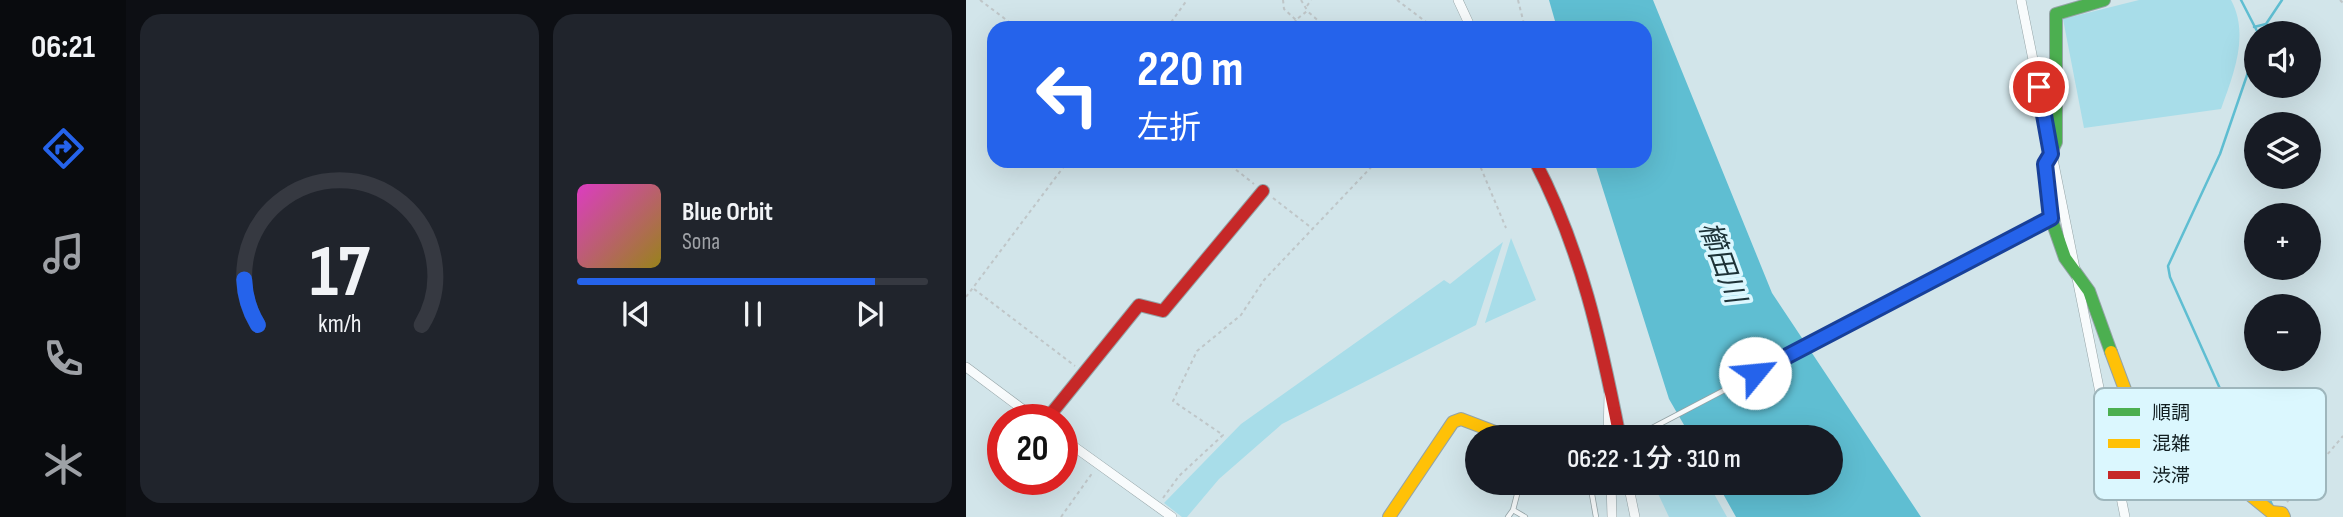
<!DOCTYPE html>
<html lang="ja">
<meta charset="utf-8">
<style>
:root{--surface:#171b24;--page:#20242c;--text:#f1f3f6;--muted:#9ea1a6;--line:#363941;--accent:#2563eb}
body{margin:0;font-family:"Sofia Sans Condensed","Noto Sans JP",sans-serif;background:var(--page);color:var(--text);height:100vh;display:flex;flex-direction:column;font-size:26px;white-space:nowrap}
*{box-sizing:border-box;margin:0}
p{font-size:23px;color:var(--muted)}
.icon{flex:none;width:38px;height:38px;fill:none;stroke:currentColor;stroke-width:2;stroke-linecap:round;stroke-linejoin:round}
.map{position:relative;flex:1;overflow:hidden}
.side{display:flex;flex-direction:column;gap:14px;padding:14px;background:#0d0f14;width:840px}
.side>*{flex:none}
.banner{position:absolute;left:21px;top:21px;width:665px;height:147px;border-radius:21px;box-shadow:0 7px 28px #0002;background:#2563eb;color:#fff;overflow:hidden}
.fabs{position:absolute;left:1278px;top:21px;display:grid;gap:14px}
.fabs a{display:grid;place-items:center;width:77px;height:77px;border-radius:50%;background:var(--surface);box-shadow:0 7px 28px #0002;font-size:35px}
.speed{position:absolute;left:21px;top:404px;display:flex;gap:14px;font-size:35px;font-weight:700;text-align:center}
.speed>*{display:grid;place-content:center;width:91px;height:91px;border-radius:50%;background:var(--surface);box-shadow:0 7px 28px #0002;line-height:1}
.speed .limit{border:10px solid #d22;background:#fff;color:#111}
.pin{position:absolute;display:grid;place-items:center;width:60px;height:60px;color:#fff;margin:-30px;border:4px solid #fff;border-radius:50%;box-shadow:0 2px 7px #0007}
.me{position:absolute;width:77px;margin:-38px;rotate:62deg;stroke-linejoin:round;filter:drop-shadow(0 0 5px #0008)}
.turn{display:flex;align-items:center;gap:24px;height:147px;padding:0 35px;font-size:32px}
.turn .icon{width:91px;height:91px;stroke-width:2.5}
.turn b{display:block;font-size:49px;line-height:60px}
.side .card{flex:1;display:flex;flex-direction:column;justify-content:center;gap:10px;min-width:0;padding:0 24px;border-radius:21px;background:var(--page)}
.side .dial{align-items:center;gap:0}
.dial svg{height:182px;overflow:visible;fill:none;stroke:var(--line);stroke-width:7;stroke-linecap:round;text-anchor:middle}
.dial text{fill:var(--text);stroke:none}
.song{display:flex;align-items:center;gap:21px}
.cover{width:84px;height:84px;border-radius:10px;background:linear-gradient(135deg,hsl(310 70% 55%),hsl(50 70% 35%))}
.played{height:7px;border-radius:4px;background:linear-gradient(90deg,var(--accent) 85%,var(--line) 85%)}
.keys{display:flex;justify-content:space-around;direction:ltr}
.side .tiles{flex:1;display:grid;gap:14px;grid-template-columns:repeat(2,1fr)}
.trip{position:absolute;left:499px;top:425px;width:378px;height:70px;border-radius:35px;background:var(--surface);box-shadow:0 7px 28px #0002;font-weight:600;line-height:70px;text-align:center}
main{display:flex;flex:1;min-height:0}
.tab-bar{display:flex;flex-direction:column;width:126px;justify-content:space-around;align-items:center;background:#090b0e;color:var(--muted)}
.tab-bar .icon{width:49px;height:49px}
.tab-bar .selected{color:var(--accent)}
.tab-bar b{font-size:32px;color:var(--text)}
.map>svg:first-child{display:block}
.green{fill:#a8dde9}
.water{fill:#5fbed2}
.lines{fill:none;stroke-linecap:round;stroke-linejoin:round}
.stream{stroke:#5fbed2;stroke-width:2.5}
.lane-casing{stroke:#94a3a6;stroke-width:6}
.street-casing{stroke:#94a3a6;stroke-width:10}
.fast-casing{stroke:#94a3a6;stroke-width:14}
.slow-casing{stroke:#94a3a6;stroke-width:14}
.jam-casing{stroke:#94a3a6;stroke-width:14}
.path{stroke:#bfc6c8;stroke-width:2;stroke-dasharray:3.5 3.5;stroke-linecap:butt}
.lane{stroke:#f8fbfc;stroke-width:4.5}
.street{stroke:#f8fbfc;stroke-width:9}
.fast{stroke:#4caf50;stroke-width:12}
.slow{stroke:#ffc107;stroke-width:12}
.jam{stroke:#c62828;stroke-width:12}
.route-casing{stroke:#184099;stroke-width:18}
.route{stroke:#2563eb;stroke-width:12}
.labels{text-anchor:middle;stroke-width:7;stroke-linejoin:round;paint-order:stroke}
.water-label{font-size:28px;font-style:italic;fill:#1d3237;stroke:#dbf7fe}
.key{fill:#dbf7fe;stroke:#9eb6bc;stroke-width:2}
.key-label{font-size:19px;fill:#111e21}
</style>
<main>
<nav class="tab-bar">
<b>06:21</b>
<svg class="icon selected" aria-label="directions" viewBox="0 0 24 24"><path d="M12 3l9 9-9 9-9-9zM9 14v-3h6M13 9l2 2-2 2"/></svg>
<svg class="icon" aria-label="music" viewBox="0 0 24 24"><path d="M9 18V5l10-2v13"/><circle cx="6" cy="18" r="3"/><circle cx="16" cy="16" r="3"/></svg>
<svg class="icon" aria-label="phone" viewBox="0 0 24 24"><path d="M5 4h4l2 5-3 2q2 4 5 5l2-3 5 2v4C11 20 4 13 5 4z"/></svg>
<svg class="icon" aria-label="climate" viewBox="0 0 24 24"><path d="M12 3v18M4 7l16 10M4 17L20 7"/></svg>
</nav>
<section class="side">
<div class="tiles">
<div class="card dial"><svg viewBox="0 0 100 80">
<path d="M14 69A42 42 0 1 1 86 69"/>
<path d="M14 69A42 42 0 0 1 8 49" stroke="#2563eb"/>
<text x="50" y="56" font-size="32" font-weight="700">17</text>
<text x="50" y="72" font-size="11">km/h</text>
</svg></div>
<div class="card">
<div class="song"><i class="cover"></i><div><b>Blue Orbit</b><p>Sona</p></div></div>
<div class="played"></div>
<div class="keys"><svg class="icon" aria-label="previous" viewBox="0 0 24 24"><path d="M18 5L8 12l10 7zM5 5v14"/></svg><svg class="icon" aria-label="pause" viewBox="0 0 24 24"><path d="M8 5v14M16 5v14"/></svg><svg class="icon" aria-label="next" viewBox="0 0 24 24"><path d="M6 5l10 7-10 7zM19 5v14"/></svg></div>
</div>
</div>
</section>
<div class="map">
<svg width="1377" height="517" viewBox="0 0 1377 517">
<rect width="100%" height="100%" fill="#d2e5ea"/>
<!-- green -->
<path class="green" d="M 1173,0 L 1265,0 C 1284,35 1267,75 1255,109 L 1118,128 L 1097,19 Z
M 545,238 L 570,300 L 519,323 Z
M 537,242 L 510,325 L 316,424 L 253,479 L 221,517 L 216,517 L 198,503 L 275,424 L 478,280 L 484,284 Z
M 687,483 L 742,483 L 761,517 L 703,517 Z"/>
<!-- water -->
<path class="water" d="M 583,0 L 687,0 L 806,293 L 955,517 L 770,517 L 751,483 L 864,483 L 864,438 L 725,437 L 703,399 L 628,161 L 679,161 L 679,28 L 591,28 Z"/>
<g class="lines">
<!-- stream -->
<path class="stream" d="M 1275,0 L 1292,33
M 1288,27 L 1300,24 L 1316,0
M 1290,49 L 1254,154 L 1202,266 L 1204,277 L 1307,507"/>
<!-- lane casing -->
<g class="lane-casing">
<path id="lane" d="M 667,438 L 1085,219
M 624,483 L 630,517
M 547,510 L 554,483
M 542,517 L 547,510 L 559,517"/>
</g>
<!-- street casing -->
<g class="street-casing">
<path id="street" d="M 492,0 L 505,28
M 1055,0 L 1159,517
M 0,367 L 71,420
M 96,438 L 206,517
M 642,438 L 643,394
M 645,483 L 646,517
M 662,483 L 669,517"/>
</g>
<!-- fast casing -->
<g class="fast-casing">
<path id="fast" d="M 1138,0 L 1090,14 L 1090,142 L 1079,164 L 1085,218 L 1099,258 L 1123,291 L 1145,352"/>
</g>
<!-- slow casing -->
<g class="slow-casing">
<path id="slow" d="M 1145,352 L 1161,395 L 1305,512 L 1316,513 L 1318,517
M 423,517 L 487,422 L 495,419 L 545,438"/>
</g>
<!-- jam casing -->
<g class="jam-casing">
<path id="jam" d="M 569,161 C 615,249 635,341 654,438
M 80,420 L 173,305 L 197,311 L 297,191"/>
</g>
<!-- path -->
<path class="path" d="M 14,0 L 51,28
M 317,0 L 318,9 L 330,20 L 341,11 L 361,28
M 335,0 L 341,10
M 431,0 L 468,28
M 552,0 L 559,28
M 1374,0 L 1377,3
M 341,6 L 345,0
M 201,28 L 221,0
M 326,28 L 330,20
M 259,161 L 288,184
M 512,161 L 540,228
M 307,198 L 347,229
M 8,289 L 109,366
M 0,297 L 102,161
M 197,498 L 213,476 L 257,435 L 207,401 L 231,351 L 275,315 L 298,280 L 411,161
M 1321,502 L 1377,436
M 95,517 L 127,472"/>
<!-- lane -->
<use href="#lane" class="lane"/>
<!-- street -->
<use href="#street" class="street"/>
<!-- fast -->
<use href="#fast" class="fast"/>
<!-- slow -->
<use href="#slow" class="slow"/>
<!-- jam -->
<use href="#jam" class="jam"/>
</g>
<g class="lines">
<!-- route casing -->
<g class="route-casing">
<path id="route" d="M 789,373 L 1085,218 L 1079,164 L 1085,154 L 1073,87"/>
</g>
<!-- route -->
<use href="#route" class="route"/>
</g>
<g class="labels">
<!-- water labels -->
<g class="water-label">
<text transform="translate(757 262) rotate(70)" y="10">櫛田川</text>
</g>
</g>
<!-- legend -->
<rect x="1128" y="388" width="232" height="112" rx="10" class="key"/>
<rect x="1142" y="408" width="32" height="8" fill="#4caf50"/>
<rect x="1142" y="439" width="32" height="9" fill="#ffc107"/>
<rect x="1142" y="471" width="32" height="8" fill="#c62828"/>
<g class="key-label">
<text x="1186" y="419">順調</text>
<text x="1186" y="450">混雑</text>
<text x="1186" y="482">渋滞</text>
</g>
</svg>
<div class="fabs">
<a><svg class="icon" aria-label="sound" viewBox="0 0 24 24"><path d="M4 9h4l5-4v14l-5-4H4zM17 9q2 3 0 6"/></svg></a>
<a><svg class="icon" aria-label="layers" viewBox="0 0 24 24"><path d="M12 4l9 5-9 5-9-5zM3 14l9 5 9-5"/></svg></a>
<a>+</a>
<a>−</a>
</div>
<div class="speed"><div class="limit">20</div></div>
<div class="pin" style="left:1073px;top:87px;background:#d93025"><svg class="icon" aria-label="arrive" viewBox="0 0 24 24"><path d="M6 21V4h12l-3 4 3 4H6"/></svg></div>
<svg class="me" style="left:789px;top:373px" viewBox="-20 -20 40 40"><circle r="19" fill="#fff"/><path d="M0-13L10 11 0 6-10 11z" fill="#2563eb"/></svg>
<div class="trip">06:22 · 1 分 · 310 m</div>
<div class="banner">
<div class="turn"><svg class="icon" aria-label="left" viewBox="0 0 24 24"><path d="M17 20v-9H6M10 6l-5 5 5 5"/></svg><div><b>220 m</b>左折</div></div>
</div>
</div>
</main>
